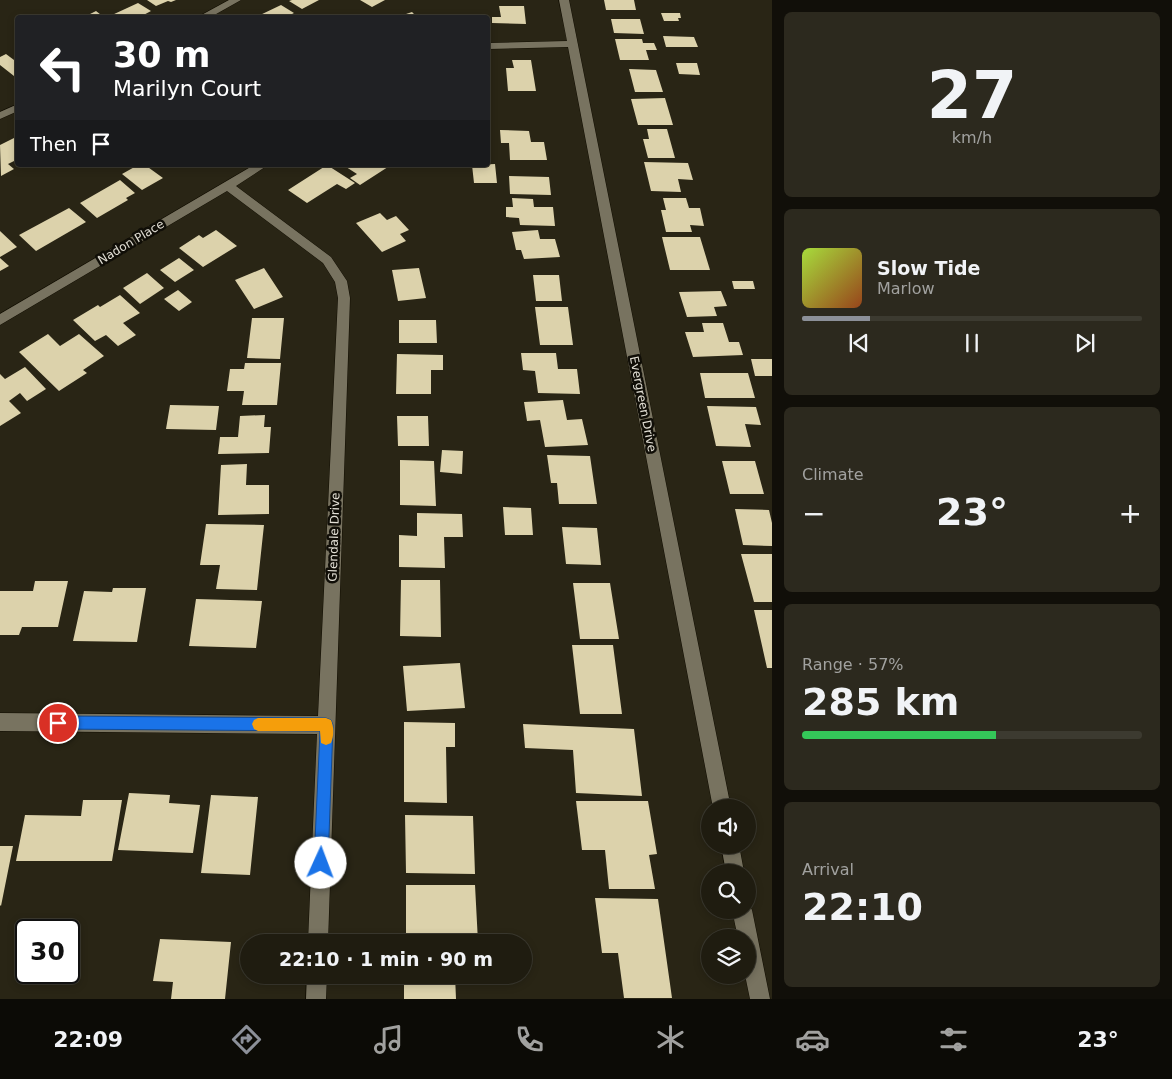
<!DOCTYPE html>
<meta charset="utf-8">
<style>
:root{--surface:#1f1c10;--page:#2c291e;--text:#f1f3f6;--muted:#a1a19f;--line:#3c3a30;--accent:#8c9099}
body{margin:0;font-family:"DejaVu Sans",sans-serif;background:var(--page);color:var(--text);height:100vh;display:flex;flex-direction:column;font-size:19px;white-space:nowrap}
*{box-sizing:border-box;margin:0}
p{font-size:16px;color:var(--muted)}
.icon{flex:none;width:28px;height:28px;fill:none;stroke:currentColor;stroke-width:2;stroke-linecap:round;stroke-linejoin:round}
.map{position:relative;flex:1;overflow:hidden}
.details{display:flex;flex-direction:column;gap:12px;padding:12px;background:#110f09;width:400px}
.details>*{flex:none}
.banner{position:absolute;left:15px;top:15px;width:475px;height:152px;border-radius:5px;box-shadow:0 2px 8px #0003,0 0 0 1px var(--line);background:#202124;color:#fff;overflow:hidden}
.fabs{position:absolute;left:701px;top:799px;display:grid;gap:10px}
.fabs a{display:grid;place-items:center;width:55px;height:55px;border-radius:50%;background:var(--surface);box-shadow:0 2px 8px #0003,0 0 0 1px var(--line);font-size:25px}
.speed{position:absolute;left:15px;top:919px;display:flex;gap:10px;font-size:25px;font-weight:700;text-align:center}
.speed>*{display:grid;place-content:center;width:65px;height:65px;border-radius:50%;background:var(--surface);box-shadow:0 2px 8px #0003,0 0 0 1px var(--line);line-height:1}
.speed .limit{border:2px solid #111;border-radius:8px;background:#fff;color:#111}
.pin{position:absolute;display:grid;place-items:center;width:42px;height:42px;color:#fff;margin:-21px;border:2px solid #fff;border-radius:50%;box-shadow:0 1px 5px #0007}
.me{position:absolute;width:55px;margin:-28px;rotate:2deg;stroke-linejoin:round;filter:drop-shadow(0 0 4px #0008)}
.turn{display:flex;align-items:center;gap:18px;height:105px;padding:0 15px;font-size:22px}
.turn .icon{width:65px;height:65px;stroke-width:2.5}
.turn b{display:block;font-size:35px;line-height:42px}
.then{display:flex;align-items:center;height:48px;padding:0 15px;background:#0003;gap:10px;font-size:19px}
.big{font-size:38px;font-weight:700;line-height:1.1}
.details .widget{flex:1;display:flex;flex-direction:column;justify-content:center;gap:8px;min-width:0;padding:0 18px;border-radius:8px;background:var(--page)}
.details .dial{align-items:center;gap:0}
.dial b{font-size:65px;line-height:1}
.song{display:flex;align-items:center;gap:15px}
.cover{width:60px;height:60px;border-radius:8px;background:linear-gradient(135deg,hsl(80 70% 55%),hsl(20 70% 35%))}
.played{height:5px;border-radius:2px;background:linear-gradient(90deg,var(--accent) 20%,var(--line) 20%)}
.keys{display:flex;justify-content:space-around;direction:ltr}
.heat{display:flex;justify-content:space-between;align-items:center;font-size:28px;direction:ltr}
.charge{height:8px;border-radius:4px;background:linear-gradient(90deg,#34c759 57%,var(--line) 0)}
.trip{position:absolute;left:240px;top:934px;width:292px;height:50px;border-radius:25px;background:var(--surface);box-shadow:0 2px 8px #0003,0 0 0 1px var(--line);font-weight:700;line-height:50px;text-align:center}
.menu{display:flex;height:80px;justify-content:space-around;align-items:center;background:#0c0b06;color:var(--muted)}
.menu .icon{width:35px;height:35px}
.menu .active{color:var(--accent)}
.menu b{font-size:22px;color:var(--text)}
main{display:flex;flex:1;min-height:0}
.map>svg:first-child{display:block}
.building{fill:#dcd2ab}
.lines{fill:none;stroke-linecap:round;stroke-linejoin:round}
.minor-casing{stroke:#120e02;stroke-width:1}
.minor{fill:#787360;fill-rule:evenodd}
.route{fill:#1a73e8;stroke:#114b97}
.slow{fill:#f59e0b}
.labels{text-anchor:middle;stroke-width:5;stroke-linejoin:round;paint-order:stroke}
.street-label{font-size:12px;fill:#e1ded4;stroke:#100e07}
</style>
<main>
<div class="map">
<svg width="772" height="999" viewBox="0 0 772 999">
<rect width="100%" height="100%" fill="#292515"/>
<!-- building -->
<path class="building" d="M 147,0 L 176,0 L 171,2 L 168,1 L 156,6 Z
M 292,0 L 319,0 L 302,9 L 289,1 Z
M 360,0 L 385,0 L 372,7 Z
M 604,0 L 634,0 L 636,10 L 606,10 Z
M 138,3 L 151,11 L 138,18 L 115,18 L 112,15 Z
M 281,5 L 294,13 L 284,18 L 258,16 Z
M 499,6 L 524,6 L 526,24 L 492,23 L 492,17 L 501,17 Z
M 96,11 L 105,18 L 82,18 Z
M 412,12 L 418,18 L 397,18 L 397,17 Z
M 661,13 L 680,13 L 681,18 L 678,18 L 679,21 L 664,21 Z
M 611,19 L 640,19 L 644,34 L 614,33 Z
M 663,36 L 694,37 L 698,47 L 666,47 Z
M 615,39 L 642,39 L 643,43 L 654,43 L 657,50 L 646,50 L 649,60 L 620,60 Z
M 6,54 L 14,60 L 18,59 L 18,74 L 14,76 L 0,65 L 0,57 Z
M 512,60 L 531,60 L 536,91 L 508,91 L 506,68 L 514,68 Z
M 676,63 L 697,63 L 700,75 L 679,74 Z
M 629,69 L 656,70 L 663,92 L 635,92 Z
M 665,98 L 673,125 L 638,125 L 631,99 Z
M 647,129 L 667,129 L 675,158 L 648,158 L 643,139 L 649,139 Z
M 500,130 L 529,131 L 531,142 L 544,142 L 547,160 L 510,160 L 509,143 L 501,143 Z
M 18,136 L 18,159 L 8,164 L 14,169 L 1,176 L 0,145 Z
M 644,162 L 688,163 L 693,180 L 678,179 L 681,192 L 651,191 Z
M 495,164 L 497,183 L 474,183 L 472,165 Z
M 138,165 L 145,165 L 163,178 L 142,190 L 122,174 Z
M 327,165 L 355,183 L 346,189 L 337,184 L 307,203 L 288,190 Z
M 343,165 L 391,165 L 360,185 L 350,178 L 357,174 Z
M 509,176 L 549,177 L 551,195 L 510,194 Z
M 120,180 L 135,193 L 126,198 L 128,200 L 97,218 L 80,203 Z
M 512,198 L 533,199 L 534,207 L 553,207 L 555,226 L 520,225 L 519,218 L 506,217 L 506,207 L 513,207 Z
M 663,198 L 686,198 L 689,208 L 700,208 L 704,226 L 690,225 L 692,232 L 666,232 L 661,210 L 666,210 Z
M 69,208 L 86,222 L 36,251 L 19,235 Z
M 380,213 L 387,220 L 396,216 L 409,230 L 400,234 L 406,241 L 382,252 L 356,223 Z
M 216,230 L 237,246 L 203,267 L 179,248 L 199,235 L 203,238 Z
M 538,230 L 540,239 L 555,239 L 560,257 L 524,259 L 521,250 L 516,250 L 512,232 Z
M 0,231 L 17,247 L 0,257 Z
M 662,237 L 700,237 L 710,270 L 670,270 Z
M 0,258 L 9,266 L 0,271 Z
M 179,258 L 194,270 L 175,282 L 160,270 Z
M 264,268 L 283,297 L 254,309 L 235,280 Z
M 419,268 L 426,298 L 398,301 L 392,270 Z
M 147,273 L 164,288 L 140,304 L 123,288 Z
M 533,275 L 559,275 L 562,301 L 536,301 Z
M 732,281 L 753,281 L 755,289 L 734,289 Z
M 178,290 L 192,302 L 179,311 L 164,299 Z
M 721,291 L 727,306 L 714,307 L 717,316 L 687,317 L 679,292 Z
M 120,295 L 140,313 L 123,323 L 136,335 L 118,346 L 106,335 L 95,341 L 73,320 L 98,305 L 100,307 Z
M 535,307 L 568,307 L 573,345 L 540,345 Z
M 252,318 L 284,318 L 280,359 L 247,358 Z
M 399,320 L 436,320 L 437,343 L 399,343 Z
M 702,323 L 723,323 L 729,342 L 739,342 L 743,355 L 693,357 L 685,332 L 704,332 Z
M 48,334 L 60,346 L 79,334 L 104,356 L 83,370 L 87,373 L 59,391 L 19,352 Z
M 521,353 L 556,353 L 558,369 L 577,369 L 580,394 L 538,393 L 535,371 L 523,370 Z
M 397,354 L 443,355 L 443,370 L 431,370 L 431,394 L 396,394 Z
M 751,359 L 772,359 L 772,376 L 755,376 Z
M 245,363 L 281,363 L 277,405 L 242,405 L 244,391 L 227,391 L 230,369 L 244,369 Z
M 25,367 L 46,389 L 27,401 L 20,393 L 9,401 L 21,413 L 0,426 L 0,374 L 5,379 Z
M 700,373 L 748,373 L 755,398 L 705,398 Z
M 563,400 L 567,420 L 582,419 L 588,445 L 545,447 L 540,420 L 527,421 L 524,402 Z
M 170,405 L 219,406 L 216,430 L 166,429 Z
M 707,406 L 756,407 L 761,425 L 745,424 L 751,447 L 716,446 Z
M 265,415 L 264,427 L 271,427 L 269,453 L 218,454 L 220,437 L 238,437 L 240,416 Z
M 397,416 L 428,416 L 429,446 L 398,446 Z
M 442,450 L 463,451 L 462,474 L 440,472 Z
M 547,455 L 590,456 L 597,504 L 559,504 L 557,483 L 551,483 Z
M 400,460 L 434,461 L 436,506 L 400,505 Z
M 722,461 L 755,461 L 764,494 L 730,494 Z
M 247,464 L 246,485 L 269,485 L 269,514 L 218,515 L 221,465 Z
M 503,507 L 531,508 L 533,535 L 505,535 Z
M 735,509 L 769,510 L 772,523 L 772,546 L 743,545 Z
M 417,513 L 462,514 L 463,537 L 444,537 L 445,568 L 399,567 L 399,535 L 417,536 Z
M 206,524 L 264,525 L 257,590 L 216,589 L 220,565 L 200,565 Z
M 562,527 L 597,528 L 601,565 L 566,564 Z
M 741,554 L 772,554 L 772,602 L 754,602 Z
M 401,580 L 440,580 L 441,637 L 400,636 Z
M 35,581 L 68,581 L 58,627 L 22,627 L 19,635 L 0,635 L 0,591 L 33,591 Z
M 573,583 L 610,583 L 619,639 L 580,639 Z
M 113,588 L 146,588 L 137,642 L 73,641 L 84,591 L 112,592 Z
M 196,599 L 262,601 L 256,648 L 189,646 Z
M 754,610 L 772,610 L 772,668 L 767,668 Z
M 572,645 L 613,645 L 622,714 L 580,714 Z
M 460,663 L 465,708 L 407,711 L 403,666 Z
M 404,722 L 455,723 L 455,747 L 446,747 L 447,803 L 404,802 Z
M 523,724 L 634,729 L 642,796 L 576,793 L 573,750 L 525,748 Z
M 129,793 L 170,795 L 169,803 L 200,805 L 193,853 L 118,850 Z
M 211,795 L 258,797 L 250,875 L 201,873 Z
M 83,800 L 122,800 L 112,861 L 16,861 L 25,815 L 81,816 Z
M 576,801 L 648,801 L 657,854 L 649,855 L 655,889 L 609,889 L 605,850 L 582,850 Z
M 405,815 L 473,816 L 475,874 L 406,873 Z
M 0,846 L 13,846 L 1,906 L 0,905 Z
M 406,885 L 475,885 L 478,942 L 406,942 Z
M 595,898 L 658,899 L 672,998 L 624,998 L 618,953 L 602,953 Z
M 160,939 L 231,942 L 225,999 L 171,999 L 173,982 L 153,981 Z
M 404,975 L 455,975 L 456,999 L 404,999 Z"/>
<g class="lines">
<!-- minor casing -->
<g class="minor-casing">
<path id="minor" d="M 229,0 L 241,0 L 209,18 L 196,18 Z
M 559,0 L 569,0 L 731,808 L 713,808 L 568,47 L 488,49 L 488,43 L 567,41 Z
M 18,104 L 18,111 L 0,119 L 0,112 Z
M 254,165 L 268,165 L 236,186 L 331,257 L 347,281 L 350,298 L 328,942 L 308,942 L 317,734 L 0,731 L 0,713 L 318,716 L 338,298 L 335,282 L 323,263 L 227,191 L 0,325 L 0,314 Z
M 721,845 L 739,845 L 744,872 L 726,872 Z
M 748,903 L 752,910 L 770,999 L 750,999 L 745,975 L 748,975 L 748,938 L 738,938 L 732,910 L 748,910 Z
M 307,975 L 327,975 L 326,999 L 306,999 Z"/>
</g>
<!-- minor -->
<use href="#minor" class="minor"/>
</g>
<!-- route -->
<path class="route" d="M 58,716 L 326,718 L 331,720 L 333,725 L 328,863 L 326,868 L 321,870 L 316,868 L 314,863 L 320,731 L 58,729 L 53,728 L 51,723 L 53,718 Z"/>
<!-- slow -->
<path class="slow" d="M 258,718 L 326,718 L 331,720 C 334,727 334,736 331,743 L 326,745 L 321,743 L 320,731 L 258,731 L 254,729 L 252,724 L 254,720 Z"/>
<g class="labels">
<!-- street labels -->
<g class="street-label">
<text transform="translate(131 242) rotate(-31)" y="4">Nadon Place</text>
<text transform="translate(643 404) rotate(79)" y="4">Evergreen Drive</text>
<text transform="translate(334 537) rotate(-88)" y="4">Glendale Drive</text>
</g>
</g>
</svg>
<div class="fabs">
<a><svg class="icon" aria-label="sound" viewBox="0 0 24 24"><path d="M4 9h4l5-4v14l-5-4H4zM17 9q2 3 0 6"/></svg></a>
<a><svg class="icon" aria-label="search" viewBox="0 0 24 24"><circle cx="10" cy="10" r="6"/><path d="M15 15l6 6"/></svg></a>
<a><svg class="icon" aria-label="layers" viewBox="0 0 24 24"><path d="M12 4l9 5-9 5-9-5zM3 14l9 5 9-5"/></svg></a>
</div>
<div class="speed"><div class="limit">30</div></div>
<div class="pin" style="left:58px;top:723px;background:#d93025"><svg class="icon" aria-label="arrive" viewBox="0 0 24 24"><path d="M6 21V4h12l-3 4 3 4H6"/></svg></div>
<svg class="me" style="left:321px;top:863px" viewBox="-20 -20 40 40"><circle r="19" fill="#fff"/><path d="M0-13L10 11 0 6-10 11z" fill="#1a73e8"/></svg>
<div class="trip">22:10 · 1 min · 90 m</div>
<div class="banner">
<div class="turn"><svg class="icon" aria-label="left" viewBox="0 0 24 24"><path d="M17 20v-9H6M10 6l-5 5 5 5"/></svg><div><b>30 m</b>Marilyn Court</div></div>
<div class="then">Then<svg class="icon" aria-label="arrive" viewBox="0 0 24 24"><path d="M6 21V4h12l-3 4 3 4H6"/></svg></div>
</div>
</div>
<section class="details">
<div class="widget dial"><b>27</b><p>km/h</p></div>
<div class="widget">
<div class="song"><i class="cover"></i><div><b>Slow Tide</b><p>Marlow</p></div></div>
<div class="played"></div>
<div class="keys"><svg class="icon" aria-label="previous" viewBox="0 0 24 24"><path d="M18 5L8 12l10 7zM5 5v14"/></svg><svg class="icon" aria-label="pause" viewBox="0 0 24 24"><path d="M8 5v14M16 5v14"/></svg><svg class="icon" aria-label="next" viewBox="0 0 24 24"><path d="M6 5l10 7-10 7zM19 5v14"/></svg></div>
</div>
<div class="widget"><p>Climate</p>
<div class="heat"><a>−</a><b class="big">23°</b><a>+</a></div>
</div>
<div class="widget"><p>Range · 57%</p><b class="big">285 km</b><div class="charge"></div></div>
<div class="widget"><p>Arrival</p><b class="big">22:10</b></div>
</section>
</main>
<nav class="menu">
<b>22:09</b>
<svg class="icon active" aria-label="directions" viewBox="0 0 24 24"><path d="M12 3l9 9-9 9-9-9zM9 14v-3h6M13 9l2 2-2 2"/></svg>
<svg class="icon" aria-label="music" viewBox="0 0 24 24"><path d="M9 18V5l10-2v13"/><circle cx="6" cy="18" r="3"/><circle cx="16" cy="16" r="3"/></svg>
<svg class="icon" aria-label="phone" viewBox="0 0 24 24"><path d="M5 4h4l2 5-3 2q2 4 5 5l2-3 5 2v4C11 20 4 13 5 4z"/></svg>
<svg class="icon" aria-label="climate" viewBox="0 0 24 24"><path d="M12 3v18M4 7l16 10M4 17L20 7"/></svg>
<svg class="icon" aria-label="car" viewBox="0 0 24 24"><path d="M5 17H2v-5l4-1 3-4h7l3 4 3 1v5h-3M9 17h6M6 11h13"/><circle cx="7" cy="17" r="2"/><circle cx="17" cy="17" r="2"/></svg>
<svg class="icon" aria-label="filters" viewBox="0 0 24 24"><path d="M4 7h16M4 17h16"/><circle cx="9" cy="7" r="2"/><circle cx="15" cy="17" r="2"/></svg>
<b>23°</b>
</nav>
